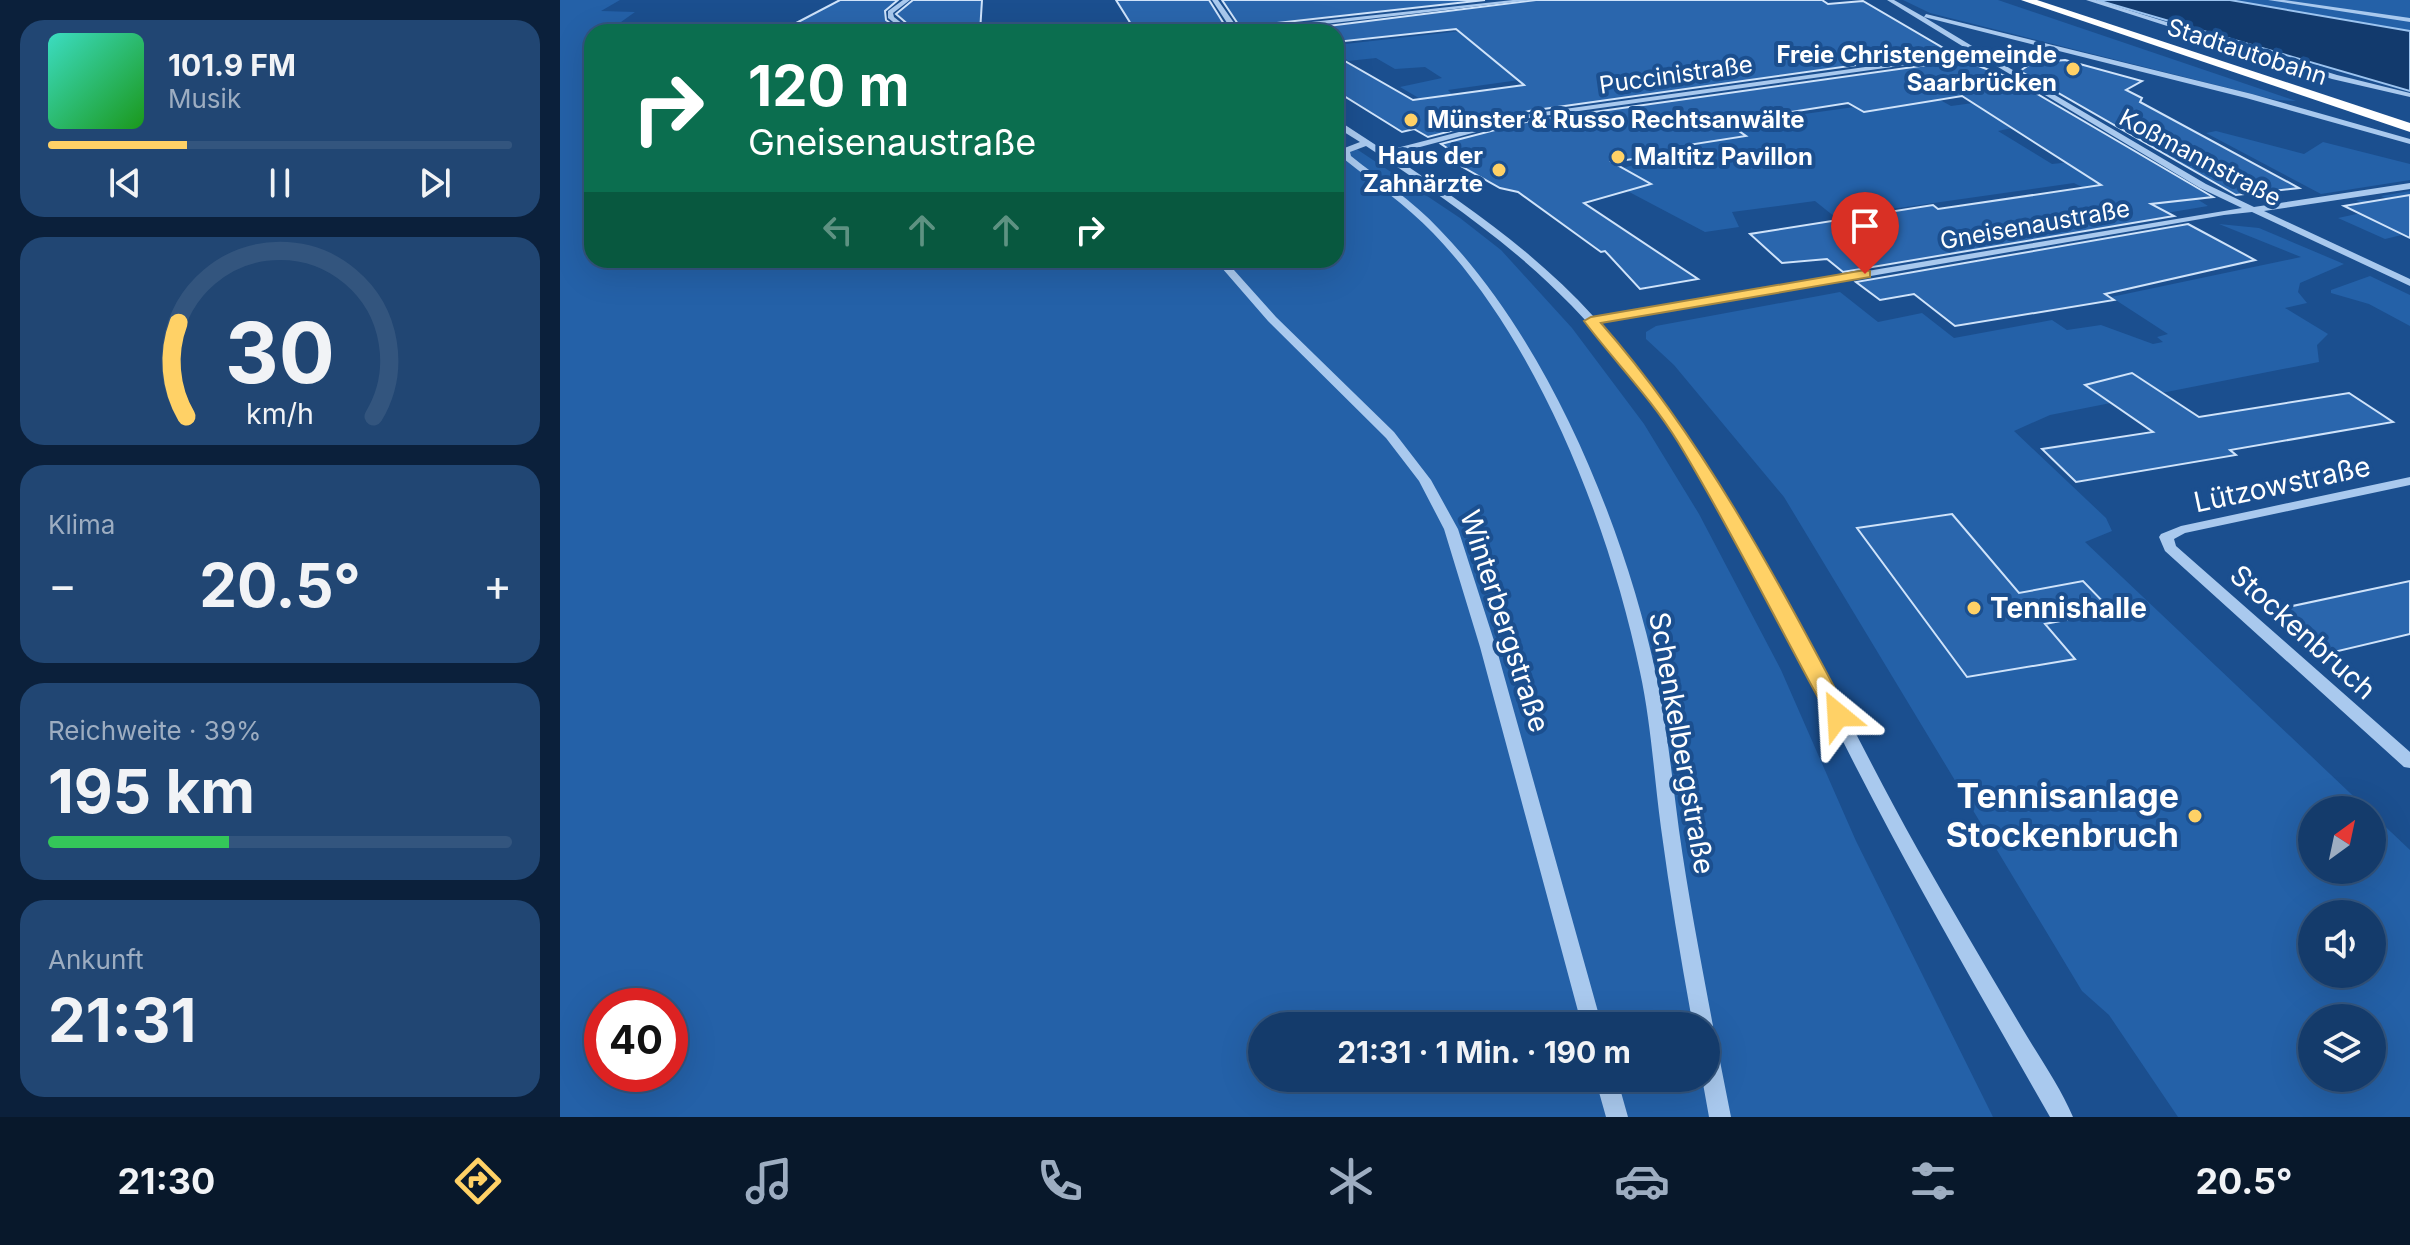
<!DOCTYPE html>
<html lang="de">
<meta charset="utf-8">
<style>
:root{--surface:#143b6b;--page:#214673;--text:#f1f3f6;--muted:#9dadc1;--line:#33557e;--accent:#ffd166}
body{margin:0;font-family:Inter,sans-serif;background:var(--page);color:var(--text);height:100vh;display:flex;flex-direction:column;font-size:30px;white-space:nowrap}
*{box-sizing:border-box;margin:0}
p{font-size:26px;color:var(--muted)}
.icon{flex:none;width:44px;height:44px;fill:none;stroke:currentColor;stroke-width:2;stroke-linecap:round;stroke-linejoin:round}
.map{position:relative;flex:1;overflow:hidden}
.panel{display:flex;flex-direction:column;gap:20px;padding:20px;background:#0b203b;width:560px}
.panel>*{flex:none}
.banner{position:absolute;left:24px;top:24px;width:760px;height:244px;border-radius:24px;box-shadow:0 8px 32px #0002,0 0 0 2px var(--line);background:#0b6e4f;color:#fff;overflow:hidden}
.needle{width:52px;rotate:33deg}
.buttons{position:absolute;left:1738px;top:796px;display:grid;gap:16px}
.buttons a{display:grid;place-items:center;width:88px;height:88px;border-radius:50%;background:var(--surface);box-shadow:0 8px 32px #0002,0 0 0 2px var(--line);font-size:40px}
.speed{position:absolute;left:24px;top:988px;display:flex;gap:16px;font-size:40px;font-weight:700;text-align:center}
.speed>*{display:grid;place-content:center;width:104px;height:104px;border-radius:50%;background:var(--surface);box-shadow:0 8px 32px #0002,0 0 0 2px var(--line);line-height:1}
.speed .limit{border:12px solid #d22;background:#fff;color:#111}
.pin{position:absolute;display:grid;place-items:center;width:68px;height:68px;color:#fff;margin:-82px -34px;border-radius:50% 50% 50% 0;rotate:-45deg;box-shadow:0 0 8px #0007}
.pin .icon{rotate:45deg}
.me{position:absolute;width:88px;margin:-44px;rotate:333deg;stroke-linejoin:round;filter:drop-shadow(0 0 6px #0008)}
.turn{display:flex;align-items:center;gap:28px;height:168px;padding:0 32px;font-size:36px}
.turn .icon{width:104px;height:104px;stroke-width:2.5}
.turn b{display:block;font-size:56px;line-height:68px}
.lanes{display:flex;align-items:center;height:76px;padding:0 32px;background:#0003;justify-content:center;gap:40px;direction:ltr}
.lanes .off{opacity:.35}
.big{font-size:60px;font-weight:700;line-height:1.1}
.panel .tile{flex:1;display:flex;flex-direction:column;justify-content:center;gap:12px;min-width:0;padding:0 28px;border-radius:24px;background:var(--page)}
.panel .dial{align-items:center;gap:0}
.dial svg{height:208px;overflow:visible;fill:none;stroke:var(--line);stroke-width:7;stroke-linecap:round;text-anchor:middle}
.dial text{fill:var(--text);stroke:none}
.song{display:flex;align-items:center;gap:24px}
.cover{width:96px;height:96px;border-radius:12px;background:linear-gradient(135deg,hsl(170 70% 55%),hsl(120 70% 35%))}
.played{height:8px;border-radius:4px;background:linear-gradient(90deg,var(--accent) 30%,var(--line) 30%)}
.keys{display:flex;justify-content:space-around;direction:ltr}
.heat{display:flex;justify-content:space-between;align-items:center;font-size:44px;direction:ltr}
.charge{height:12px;border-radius:6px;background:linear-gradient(90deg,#34c759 39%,var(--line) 0)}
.trip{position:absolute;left:688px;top:1012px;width:472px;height:80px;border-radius:40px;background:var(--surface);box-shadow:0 8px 32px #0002,0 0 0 2px var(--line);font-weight:700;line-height:80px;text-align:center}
.tabs{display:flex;height:128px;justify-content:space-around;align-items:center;background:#08182b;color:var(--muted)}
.tabs .icon{width:56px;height:56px}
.tabs .active{color:var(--accent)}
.tabs b{font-size:36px;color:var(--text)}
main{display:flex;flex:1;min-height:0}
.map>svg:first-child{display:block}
.green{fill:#2461a8;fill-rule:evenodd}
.water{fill:#123a6d;stroke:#9cc4f0;stroke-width:2}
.building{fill:#2a66ad;stroke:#cfe3fa;stroke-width:2}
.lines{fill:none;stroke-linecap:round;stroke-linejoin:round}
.minor{fill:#a9c9ee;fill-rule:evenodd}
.highway{fill:#fff;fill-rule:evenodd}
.route{fill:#ffd166;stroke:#a68842;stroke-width:2}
.poi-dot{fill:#ffd166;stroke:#1b4f8f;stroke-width:3}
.labels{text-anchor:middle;stroke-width:8;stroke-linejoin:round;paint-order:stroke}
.far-street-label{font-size:24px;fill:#fff;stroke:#1b4f8f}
.far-poi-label{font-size:24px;font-weight:bold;fill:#fff;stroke:#1b4f8f;text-anchor:end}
.street-label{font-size:28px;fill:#fff;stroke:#1b4f8f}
.poi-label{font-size:28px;font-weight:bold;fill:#fff;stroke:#1b4f8f;text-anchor:start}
.near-poi-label{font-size:34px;font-weight:bold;fill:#fff;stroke:#1b4f8f;text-anchor:end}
</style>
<main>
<section class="panel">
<div class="tile">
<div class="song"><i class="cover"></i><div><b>101.9 FM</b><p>Musik</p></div></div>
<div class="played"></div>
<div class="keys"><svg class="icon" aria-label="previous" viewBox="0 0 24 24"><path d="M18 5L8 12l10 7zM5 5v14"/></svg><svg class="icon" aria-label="pause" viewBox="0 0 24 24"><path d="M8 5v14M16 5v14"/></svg><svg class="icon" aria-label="next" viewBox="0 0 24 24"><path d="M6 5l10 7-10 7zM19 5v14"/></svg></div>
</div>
<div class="tile dial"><svg viewBox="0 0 100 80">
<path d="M14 69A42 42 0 1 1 86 69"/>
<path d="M14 69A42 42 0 0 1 11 33" stroke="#ffd166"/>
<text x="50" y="56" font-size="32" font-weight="700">30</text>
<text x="50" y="72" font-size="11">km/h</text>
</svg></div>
<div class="tile"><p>Klima</p>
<div class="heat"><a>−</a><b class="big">20.5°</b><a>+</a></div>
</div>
<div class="tile"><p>Reichweite · 39%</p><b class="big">195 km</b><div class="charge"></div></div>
<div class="tile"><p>Ankunft</p><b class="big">21:31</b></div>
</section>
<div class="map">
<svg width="1850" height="1117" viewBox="0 0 1850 1117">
<rect width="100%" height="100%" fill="#1b4f8f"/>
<!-- green -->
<path class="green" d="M 0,0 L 60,0 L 41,11 L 75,12 L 54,27 L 104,25 L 101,32 L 32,32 L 32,260 L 776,260 L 776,150 L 792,146 L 900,218 L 941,250 L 1012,328 L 1084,424 L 1139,514 L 1221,670 L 1296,841 L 1433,1117 L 0,1117 ZM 42,1006 L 110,1006 L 110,1074 L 42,1074 ZM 702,1026 L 1146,1026 L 1146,1078 L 702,1078 Z
M 1343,0 L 1438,0 L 1736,101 L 1716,100 L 1370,13 Z
M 1670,0 L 1850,0 L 1850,31 Z
M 1018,18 L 959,80 L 888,90 L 898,101 L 874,107 L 840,87 L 882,78 L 865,67 L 835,69 L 816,58 L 788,61 L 776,49 L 776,45 Z
M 1373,96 L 1391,106 L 1413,103 L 1452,128 L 1438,131 L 1492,164 L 1569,156 L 1648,206 L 1582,217 L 1514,183 L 1275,217 L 1255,201 L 1172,212 L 1179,227 L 1145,232 L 1037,175 L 1096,159 L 1094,156 L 1134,150 L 1112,132 L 1202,124 L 1229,110 L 1237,115 Z
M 1656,131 L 1744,154 L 1763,142 L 1850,164 L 1850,180 L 1761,194 L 1646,133 Z
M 1850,191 L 1850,233 L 1825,239 L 1778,218 L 1815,210 L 1796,200 C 1811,198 1819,207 1838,204 L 1821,196 Z
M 1659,224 L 1699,228 L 1784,264 L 1740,283 L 1738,292 L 1747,303 L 1725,308 L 1768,334 L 1757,345 L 1759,362 L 1490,415 L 1454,431 L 1546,518 L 1552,531 L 1525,542 L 1808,810 L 1752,810 L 1752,870 L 1812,870 L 1812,814 L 1850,850 L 1850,1117 L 1618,1117 L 1549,1015 L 1522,991 L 1224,497 L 1114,365 L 1086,339 L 1086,332 L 1096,326 L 1280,292 L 1318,322 L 1362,313 L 1394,338 L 1492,320 L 1507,330 L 1541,325 L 1593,344 L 1603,342 L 1597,337 L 1608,334 L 1551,297 L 1741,257 ZM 1752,914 L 1812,914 L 1812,974 L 1752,974 ZM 1752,1018 L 1812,1018 L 1812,1078 L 1752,1078 Z
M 1810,276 L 1850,295 L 1850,326 L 1809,304 L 1771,293 L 1771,290 Z"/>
<!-- water -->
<path class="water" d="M 1537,0 L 1670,0 L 1850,31 L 1850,91 Z"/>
<!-- building -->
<path class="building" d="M 280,0 L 338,0 L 325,11 L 326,20 L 338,29 L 219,32 Z
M 353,0 L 422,0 L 420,32 L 384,32 L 370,23 L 351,27 L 336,14 Z
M 556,0 L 649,0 L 669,32 L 576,32 Z
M 662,0 L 925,0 L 680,27 Z
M 976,0 L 1262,0 L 1268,4 L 1303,1 L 1390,52 L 969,111 L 868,137 L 854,129 L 842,132 L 776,91 L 776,56 L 853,100 L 964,85 L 896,29 L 776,42 L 776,32 L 720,32 Z
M 1403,60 L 1450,78 L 1653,197 L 1591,204 L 1614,216 L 1283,272 L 1267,259 L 1222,263 L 1190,234 L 1373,205 L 1378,209 L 1541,185 L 1402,96 L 1304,112 L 1288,103 L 1166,122 L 1186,136 L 1128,145 L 1135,150 L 1052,162 L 1091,184 L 1024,203 L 1138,279 L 1080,289 L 1045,251 L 1041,252 L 958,192 L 940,188 L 885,157 L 887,148 L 881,144 L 970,121 Z
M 1505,60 L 1582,81 L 1566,90 L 1582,98 L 1580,102 L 1739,188 L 1676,195 L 1460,71 L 1472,63 Z
M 1850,195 L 1850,238 L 1784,206 Z
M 1628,224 L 1695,260 L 1545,294 L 1554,300 L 1395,326 L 1354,294 L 1320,300 L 1296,282 Z
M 1572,373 L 1639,417 L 1789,393 L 1833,422 L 1670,450 L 1676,455 L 1516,482 L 1482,449 L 1593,432 L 1525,385 Z
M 1392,514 L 1459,593 L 1523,581 L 1552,611 L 1485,624 L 1515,659 L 1407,677 L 1297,528 Z
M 1850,581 L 1850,634 L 1774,652 L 1723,608 Z"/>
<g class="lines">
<!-- minor -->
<path class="minor" d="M 343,0 L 350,0 L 333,13 L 334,17 L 353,32 L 346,32 L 328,18 L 328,11 Z
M 652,0 L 658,0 L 679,30 L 953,0 L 973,0 L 694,32 L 673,32 Z
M 1327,0 L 1334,0 L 1364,17 L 1366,14 L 1692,94 L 1850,139 L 1850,144 L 1686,98 L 1364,17 L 1427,55 L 1496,51 L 1494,54 L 1434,59 L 1646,184 L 1694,207 L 1850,183 L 1850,189 L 1704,211 L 1850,279 L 1850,286 L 1692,212 L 1664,215 L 1039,323 C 1178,476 1258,671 1358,850 C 1392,910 1427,969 1462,1028 C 1479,1057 1500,1086 1513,1117 L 1490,1117 C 1424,1001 1357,886 1296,767 C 1213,606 1139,437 1011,305 C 950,242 878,194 806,146 L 790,152 L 791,156 C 821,180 853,201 879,229 C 987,339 1064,525 1096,674 C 1107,726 1112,778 1119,830 C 1128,895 1141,961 1153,1026 L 1150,1033 L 1153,1034 L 1156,1041 L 1171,1117 L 1149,1117 L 1142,1078 L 1146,1078 L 1146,1026 L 1133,1026 C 1121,960 1110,895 1101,828 C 1094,776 1091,723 1080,672 C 1049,524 979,343 873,233 C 846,205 814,183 784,159 L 782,149 L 800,142 L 776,127 L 776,121 L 779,121 L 825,151 L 969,114 L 1412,52 ZM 1418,55 L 1640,188 L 1682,208 L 1034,317 C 975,252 903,202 830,155 L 969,118 Z
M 1526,0 L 1536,0 L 1777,75 L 1850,93 L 1850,97 L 1772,79 Z
M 1708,0 L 1724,0 L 1850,18 L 1850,22 Z
M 655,260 L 665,260 L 716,317 L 834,432 L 871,480 L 898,529 L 936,647 L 1042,1026 L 1022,1026 L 920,647 L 884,529 L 859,481 L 826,438 L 708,321 Z
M 1850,477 L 1850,485 L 1625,533 L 1614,539 L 1616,546 L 1850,752 L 1850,768 L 1844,767 L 1605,551 L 1599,537 L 1601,534 L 1621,526 Z
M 1035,1078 L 1057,1078 L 1068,1117 L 1046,1117 Z"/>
<!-- highway -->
<path class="highway" d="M 1461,0 L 1477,0 L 1850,123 L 1850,132 Z"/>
</g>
<!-- route -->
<path class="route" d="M 1305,270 L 1310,271 L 1310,277 L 1041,323 C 1143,439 1217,579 1289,715 L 1278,723 L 1271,721 C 1219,628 1173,532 1118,442 C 1091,398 1055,362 1024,321 L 1031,317 Z"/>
<!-- markers -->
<g class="poi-dot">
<circle cx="1513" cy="69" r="8"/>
<circle cx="851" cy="120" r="8"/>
<circle cx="1058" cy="157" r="8"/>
<circle cx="939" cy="170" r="8"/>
<circle cx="1414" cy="608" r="8"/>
<circle cx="1635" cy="816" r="8"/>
</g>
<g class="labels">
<!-- far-street labels -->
<g class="far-street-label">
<text transform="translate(1687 52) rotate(18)" y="8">Stadtautobahn</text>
<text transform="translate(1116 75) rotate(-8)" y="8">Puccinistraße</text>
<text transform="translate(1640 158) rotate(28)" y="8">Koßmannstraße</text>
<text transform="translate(1475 225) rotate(-10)" y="8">Gneisenaustraße</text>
</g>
<!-- far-poi labels -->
<g class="far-poi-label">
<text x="1497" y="63">Freie Christengemeinde<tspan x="1497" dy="28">Saarbrücken</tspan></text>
<text x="867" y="128" text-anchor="start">Münster &amp; Russo Rechtsanwälte</text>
<text x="923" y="164">Haus der<tspan x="923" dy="28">Zahnärzte</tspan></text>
<text x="1074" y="165" text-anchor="start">Maltitz Pavillon</text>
</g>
<!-- street labels -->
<g class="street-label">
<text transform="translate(1722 484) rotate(-12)" y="10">Lützowstraße</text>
<text transform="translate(945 621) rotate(72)" y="10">Winterbergstraße</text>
<text transform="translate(1743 632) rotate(42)" y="10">Stockenbruch</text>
<text transform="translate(1122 743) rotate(80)" y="10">Schenkelbergstraße</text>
</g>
<!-- poi labels -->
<g class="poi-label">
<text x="1430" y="618">Tennishalle</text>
</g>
<!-- near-poi labels -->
<g class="near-poi-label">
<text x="1619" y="808">Tennisanlage<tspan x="1619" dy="39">Stockenbruch</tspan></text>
</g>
</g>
</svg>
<div class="buttons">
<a><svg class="needle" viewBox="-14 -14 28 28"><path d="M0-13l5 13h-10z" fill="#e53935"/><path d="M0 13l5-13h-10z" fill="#9dadc1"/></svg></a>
<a><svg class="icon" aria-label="sound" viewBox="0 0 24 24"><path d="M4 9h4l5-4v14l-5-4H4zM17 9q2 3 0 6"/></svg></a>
<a><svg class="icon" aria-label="layers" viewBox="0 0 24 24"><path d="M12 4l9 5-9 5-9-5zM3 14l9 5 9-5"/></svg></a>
</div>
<div class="speed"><div class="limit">40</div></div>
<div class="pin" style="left:1305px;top:274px;background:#d93025"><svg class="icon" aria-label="arrive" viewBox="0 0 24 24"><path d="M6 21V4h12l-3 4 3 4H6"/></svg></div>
<svg class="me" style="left:1278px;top:715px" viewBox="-20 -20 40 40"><path d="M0-17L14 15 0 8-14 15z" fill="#ffd166" stroke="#fff" stroke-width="4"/></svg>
<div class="trip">21:31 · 1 Min. · 190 m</div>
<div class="banner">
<div class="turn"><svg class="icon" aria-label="right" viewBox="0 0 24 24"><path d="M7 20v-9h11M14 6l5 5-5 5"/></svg><div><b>120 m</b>Gneisenaustraße</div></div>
<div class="lanes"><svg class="icon off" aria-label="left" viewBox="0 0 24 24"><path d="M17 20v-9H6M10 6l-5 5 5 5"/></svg><svg class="icon off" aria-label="ahead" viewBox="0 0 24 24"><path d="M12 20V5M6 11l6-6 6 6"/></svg><svg class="icon off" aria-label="ahead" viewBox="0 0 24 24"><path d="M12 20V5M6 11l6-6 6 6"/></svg><svg class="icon" aria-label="right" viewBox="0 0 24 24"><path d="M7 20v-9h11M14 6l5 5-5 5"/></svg></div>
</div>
</div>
</main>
<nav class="tabs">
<b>21:30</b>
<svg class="icon active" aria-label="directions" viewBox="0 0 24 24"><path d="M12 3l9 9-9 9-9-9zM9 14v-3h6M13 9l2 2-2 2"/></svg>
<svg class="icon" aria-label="music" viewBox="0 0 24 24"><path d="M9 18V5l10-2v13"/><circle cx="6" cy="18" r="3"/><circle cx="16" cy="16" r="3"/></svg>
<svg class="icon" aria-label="phone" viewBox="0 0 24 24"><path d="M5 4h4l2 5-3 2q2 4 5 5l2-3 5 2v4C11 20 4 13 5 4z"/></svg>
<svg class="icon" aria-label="climate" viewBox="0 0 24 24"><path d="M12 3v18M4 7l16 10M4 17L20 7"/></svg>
<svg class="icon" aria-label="car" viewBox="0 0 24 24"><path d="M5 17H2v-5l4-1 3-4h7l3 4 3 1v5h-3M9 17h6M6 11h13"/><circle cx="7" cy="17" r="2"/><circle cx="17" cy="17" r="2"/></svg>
<svg class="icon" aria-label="filters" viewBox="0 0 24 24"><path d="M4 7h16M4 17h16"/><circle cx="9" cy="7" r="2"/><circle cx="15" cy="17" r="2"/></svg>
<b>20.5°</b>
</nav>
